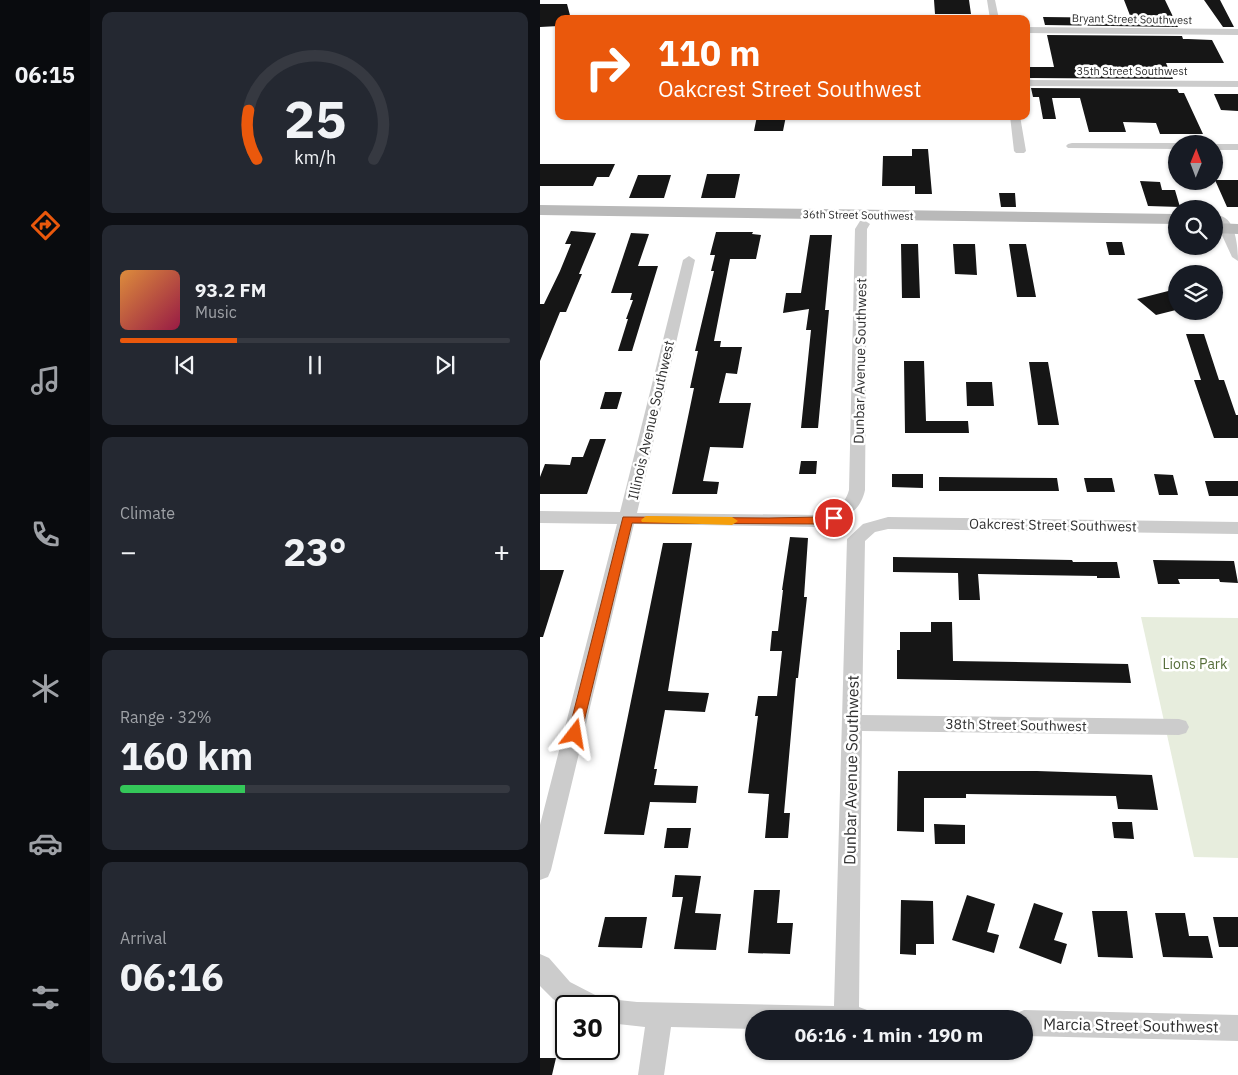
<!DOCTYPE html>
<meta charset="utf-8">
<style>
:root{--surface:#171b24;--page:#242831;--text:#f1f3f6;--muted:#9ea1a6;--line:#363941;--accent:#ea580c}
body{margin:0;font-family:"IBM Plex Sans",sans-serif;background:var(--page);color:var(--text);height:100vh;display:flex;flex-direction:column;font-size:19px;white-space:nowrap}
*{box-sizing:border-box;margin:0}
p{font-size:16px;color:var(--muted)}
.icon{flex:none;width:28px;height:28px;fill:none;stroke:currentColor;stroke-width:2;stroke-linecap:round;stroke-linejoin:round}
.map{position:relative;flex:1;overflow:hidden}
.drawer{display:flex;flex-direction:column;gap:12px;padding:12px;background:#0d0f14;width:450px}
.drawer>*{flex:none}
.banner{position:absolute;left:15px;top:15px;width:475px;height:105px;border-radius:10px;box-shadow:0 1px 4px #0004;background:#ea580c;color:#fff;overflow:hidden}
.needle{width:32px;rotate:1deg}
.buttons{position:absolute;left:628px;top:135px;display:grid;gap:10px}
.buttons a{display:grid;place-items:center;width:55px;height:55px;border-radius:50%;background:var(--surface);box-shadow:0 1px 4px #0004;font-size:25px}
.speed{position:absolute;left:15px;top:995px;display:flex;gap:10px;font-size:25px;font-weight:700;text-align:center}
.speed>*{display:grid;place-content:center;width:65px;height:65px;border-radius:50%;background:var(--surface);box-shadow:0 1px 4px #0004;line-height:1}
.speed .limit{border:2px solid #111;border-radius:8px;background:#fff;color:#111}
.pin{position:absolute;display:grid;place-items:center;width:42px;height:42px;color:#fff;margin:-21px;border:2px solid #fff;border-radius:50%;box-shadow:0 1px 5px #0007}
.me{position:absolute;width:55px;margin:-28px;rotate:14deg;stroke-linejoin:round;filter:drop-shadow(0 0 4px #0008)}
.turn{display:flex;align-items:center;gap:18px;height:105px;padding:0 20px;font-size:22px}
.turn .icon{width:65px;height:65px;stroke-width:2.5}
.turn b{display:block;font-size:35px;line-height:42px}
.big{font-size:38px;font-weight:700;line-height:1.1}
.drawer .card{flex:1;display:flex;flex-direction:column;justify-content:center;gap:8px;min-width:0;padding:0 18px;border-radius:10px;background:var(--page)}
.drawer .dial{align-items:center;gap:0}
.dial svg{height:130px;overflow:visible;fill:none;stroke:var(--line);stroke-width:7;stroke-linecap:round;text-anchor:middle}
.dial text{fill:var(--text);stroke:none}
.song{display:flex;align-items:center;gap:15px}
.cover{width:60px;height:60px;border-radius:8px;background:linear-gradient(135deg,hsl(30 70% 55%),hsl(340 70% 35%))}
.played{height:5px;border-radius:2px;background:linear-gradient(90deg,var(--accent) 30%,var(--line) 30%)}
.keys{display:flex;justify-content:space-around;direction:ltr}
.heat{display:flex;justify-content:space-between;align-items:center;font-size:28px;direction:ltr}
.charge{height:8px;border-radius:4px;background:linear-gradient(90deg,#34c759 32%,var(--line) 0)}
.trip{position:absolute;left:205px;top:1010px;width:288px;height:50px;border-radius:25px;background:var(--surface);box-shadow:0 1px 4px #0004;font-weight:700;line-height:50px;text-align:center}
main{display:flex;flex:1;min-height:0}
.tab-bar{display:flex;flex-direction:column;width:90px;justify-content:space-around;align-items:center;background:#090b0e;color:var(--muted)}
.tab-bar .icon{width:35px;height:35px}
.tab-bar .active{color:var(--accent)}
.tab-bar b{font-size:22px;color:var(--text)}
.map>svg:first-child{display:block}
.green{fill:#e7eddd}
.building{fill:#161616}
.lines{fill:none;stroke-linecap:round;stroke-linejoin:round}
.street{fill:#ccc;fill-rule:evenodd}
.secondary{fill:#b9b9b9;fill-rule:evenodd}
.route{fill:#ea580c;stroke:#983908}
.slow{fill:#f59e0b}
.labels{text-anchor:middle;stroke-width:5;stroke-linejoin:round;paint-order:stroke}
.far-street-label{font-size:11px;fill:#2f2f2f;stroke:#fff}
.street-label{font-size:14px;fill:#2f2f2f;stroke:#fff}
.park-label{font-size:14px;fill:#566e3a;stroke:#fff}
.near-street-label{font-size:16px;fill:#2f2f2f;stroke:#fff}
</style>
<main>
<nav class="tab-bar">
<b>06:15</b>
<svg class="icon active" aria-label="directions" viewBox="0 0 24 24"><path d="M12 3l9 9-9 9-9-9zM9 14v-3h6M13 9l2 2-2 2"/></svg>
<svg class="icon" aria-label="music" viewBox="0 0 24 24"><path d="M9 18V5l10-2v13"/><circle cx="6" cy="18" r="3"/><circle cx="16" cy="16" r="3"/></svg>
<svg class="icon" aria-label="phone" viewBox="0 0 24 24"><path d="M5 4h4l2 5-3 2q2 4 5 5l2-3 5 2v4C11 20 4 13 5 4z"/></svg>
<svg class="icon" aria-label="climate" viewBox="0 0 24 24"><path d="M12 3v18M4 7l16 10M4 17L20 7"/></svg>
<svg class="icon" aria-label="car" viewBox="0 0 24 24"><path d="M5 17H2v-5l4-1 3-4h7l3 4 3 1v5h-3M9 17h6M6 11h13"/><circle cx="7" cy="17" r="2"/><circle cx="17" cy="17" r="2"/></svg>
<svg class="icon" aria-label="filters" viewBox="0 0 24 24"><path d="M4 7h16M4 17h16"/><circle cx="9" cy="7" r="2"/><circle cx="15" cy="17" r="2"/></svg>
</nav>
<section class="drawer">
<div class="card dial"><svg viewBox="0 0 100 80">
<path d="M14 69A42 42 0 1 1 86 69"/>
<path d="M14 69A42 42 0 0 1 9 39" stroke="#ea580c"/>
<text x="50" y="56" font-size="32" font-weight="700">25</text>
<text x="50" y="72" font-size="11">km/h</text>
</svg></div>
<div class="card">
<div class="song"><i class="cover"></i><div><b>93.2 FM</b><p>Music</p></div></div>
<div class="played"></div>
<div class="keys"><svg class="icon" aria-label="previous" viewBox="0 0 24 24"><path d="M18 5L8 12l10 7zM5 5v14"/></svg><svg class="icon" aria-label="pause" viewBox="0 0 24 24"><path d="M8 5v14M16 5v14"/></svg><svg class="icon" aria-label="next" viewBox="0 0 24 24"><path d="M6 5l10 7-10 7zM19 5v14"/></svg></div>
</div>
<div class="card"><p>Climate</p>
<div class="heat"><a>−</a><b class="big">23°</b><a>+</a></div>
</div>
<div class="card"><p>Range · 32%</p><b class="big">160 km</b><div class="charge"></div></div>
<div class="card"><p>Arrival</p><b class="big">06:16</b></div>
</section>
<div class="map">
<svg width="698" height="1075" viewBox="0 0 698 1075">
<rect width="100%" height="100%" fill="#fff"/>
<!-- green -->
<path class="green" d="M 601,617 L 698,618 L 698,858 L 654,857 Z"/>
<!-- building -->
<path class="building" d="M 394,0 L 429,0 L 431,14 L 395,14 Z
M 584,0 L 625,0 L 638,27 L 505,25 L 503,17 L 591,18 Z
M 664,0 L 680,0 L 694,27 L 683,27 Z
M 0,4 L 27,4 L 31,19 L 19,19 L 19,26 L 0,27 Z
M 507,35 L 642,36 L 643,39 L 648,39 L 672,40 L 684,63 L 626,63 L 633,79 L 490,78 L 487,67 L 514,67 Z
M 491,88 L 637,89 L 639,93 L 644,93 L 663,134 L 620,134 L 616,123 L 583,122 L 586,132 L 549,132 L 540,98 L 512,98 L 516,119 L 503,119 L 499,97 L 493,97 Z
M 674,94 L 698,94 L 698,111 L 681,110 Z
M 217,116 L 246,116 L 243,131 L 214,131 Z
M 372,149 L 388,149 L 392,194 L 375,194 L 375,186 L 342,186 L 343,156 L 372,156 Z
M 0,164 L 75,164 L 69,177 L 57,177 L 53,186 L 0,186 Z
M 167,174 L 200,174 L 195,198 L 161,198 Z
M 98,175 L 131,175 L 124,198 L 89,198 Z
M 675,180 L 698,180 L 698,207 L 687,207 Z
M 600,181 L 620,182 L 622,190 L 635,190 L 640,207 L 608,206 Z
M 459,193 L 475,193 L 476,207 L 461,207 Z
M 31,231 L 56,233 L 39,274 L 42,274 L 26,312 L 20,312 L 0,361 L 0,304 L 4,304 L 20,271 L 31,244 L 25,244 Z
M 176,232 L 213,232 L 212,234 L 221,235 L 216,259 L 190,259 L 174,341 L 181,341 L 180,347 L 202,347 L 197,374 L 186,373 L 179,403 L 211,403 L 203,448 L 170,447 L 163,481 L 179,482 L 177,494 L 132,494 L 154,388 L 150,388 L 158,351 L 155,351 L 174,271 L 171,271 L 175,255 L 170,255 Z
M 91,233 L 109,234 L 98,266 L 118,266 L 92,351 L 78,351 L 88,319 L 86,319 L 93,300 L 90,300 L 92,293 L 71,293 Z
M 270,235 L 292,235 L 285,310 L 289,310 L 278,428 L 261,428 L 271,330 L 266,330 L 269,309 L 243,313 L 246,293 L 261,293 Z
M 566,242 L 582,242 L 585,255 L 569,255 Z
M 361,244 L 378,244 L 380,298 L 362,298 Z
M 413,244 L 435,244 L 437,275 L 415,274 Z
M 469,244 L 486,244 L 496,297 L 477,297 Z
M 636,289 L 636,310 L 616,315 L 597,299 Z
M 646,334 L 664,334 L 679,380 L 684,380 L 696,415 L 698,415 L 698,438 L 674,438 L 654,380 L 661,380 Z
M 364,361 L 384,361 L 386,421 L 428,421 L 429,433 L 365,433 Z
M 489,362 L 508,362 L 519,425 L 498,425 Z
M 426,382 L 452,382 L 454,406 L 427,406 Z
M 65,392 L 82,392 L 77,409 L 60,409 Z
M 50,439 L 66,439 L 47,494 L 0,494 L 0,477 L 5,464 L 30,465 L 32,457 L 43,457 Z
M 261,461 L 277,461 L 276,474 L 259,474 Z
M 352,474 L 383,474 L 383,488 L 352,487 Z
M 614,474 L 633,475 L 638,495 L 619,495 Z
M 399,477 L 517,478 L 519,491 L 399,491 Z
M 544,478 L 572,478 L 575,492 L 547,492 Z
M 665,481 L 698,481 L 698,496 L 669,496 Z
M 250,537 L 268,538 L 264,597 L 267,597 L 258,678 L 256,678 L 244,813 L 250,813 L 248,838 L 225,838 L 229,794 L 208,793 L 218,716 L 215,716 L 218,696 L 237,696 L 242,651 L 230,651 L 232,631 L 238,631 L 243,590 L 242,590 Z
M 123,543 L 152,543 L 128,691 L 169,693 L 165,712 L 125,710 L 114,769 L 117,769 L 114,785 L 158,786 L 156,803 L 110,802 L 104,835 L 64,834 Z
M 353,557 L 532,560 L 533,562 L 577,562 L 580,578 L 557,578 L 557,576 L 438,574 L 440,600 L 419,600 L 418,573 L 353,572 Z
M 613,560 L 694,561 L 698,583 L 680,582 L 679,579 L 638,579 L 640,584 L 618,584 Z
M 0,570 L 24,570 L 3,637 L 0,637 Z
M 391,622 L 412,622 L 413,661 L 588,664 L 591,683 L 357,679 L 357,650 L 360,650 L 360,632 L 391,632 Z
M 358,771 L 497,771 L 612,775 L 618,810 L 578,809 L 576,796 L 426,794 L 426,798 L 384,798 L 384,832 L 357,831 Z
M 572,822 L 592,822 L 594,839 L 574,838 Z
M 394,824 L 425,825 L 425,844 L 395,844 Z
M 127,828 L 151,828 L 148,848 L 124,848 Z
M 135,875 L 161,876 L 155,913 L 181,914 L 176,950 L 134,949 L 143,897 L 132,897 Z
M 214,890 L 240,890 L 237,923 L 253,923 L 250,954 L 208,953 Z
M 427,895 L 455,904 L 447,932 L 459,935 L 454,953 L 412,940 Z
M 361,900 L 393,901 L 394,944 L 376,944 L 376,955 L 360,954 Z
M 494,903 L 523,913 L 514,940 L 527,944 L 521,964 L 479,948 Z
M 552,911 L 587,911 L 593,958 L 558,957 Z
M 615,913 L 645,913 L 649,936 L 668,936 L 673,958 L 623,957 Z
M 65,917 L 107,917 L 102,948 L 58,947 Z
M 673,917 L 698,917 L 698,947 L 679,947 Z
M 0,1058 L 16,1058 L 12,1075 L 0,1075 Z"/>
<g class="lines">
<!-- street -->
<path class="street" d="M 447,0 L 455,0 L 459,19 L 450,19 Z
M 486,27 L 698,29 L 698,35 L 486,33 Z
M 486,80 L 698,81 L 698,87 L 486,86 Z
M 470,116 L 480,116 L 486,151 L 484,153 L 476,153 L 474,151 Z
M 532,143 L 636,143 L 640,144 L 636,144 L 636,149 L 528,148 L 526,146 L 528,144 Z
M 674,144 L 698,144 L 698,150 L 674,150 Z
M 681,216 C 696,220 698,248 698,261 L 692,257 L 675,220 Z
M 324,220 L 330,224 L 327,229 L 325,490 C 320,514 301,521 279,527 L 94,524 L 11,870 L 8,877 L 0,880 L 0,825 L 77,524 L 0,523 L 0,511 L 80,512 L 143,260 L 149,256 L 155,260 L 97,513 L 279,515 C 294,512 305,505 309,490 L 315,229 L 320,221 Z
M 348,517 L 698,522 L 698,534 L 348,529 L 335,532 L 325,541 L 322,715 L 639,719 L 646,721 L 649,727 L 646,733 L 639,735 L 322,731 L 319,1007 L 327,1010 L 331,1019 L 214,1019 L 214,1029 L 131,1027 L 124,1075 L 98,1075 L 105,1027 L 69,1023 L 69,1006 L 26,1007 L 13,999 L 0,986 L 0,954 L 9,958 L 30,982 L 59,997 L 61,1002 L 69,999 L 97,1002 L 294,1006 L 307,539 L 323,524 Z
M 484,1010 L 698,1015 L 698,1041 L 484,1036 L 484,1019 L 473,1019 L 475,1014 Z"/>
<!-- secondary -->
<path class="secondary" d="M 0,205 L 636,214 L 636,224 L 0,215 Z
M 674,223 L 698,224 L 698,234 L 674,233 Z"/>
</g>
<!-- route -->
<path class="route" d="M 294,514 L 300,518 L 298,520 L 279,524 L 92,523 L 41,734 L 39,738 L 35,740 L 30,738 L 28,734 L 83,517 L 229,518 L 279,517 Z"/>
<!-- slow -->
<path class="slow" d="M 106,516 L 192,517 L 198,521 L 192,525 L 102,522 L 101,520 Z"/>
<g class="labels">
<!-- far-street labels -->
<g class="far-street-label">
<text transform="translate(592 19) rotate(1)" y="4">Bryant Street Southwest</text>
<text x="592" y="75">35th Street Southwest</text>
<text transform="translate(318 215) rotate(1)" y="4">36th Street Southwest</text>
</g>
<!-- street labels -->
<g class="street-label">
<text transform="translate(320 361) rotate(-89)" y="5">Dunbar Avenue Southwest</text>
<text transform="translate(111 420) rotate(-77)" y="5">Illinois Avenue Southwest</text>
<text transform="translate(513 525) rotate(1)" y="5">Oakcrest Street Southwest</text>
<text transform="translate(476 725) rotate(1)" y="5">38th Street Southwest</text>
</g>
<!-- park labels -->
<g class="park-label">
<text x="655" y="669">Lions Park</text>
</g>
<!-- near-street labels -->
<g class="near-street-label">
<text transform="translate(311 770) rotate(-89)" y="6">Dunbar Avenue Southwest</text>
<text transform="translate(591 1025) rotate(1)" y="6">Marcia Street Southwest</text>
</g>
</g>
</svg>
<div class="buttons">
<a><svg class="needle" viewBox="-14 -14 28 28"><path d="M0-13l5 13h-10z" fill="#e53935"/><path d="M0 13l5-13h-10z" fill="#9ea1a6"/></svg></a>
<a><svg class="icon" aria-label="search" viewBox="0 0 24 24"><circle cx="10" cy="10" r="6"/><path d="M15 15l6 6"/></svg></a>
<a><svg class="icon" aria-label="layers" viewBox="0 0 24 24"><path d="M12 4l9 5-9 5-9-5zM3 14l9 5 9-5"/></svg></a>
</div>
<div class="speed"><div class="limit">30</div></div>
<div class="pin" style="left:294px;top:518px;background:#d93025"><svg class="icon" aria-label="arrive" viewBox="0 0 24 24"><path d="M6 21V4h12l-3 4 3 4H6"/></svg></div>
<svg class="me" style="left:35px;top:734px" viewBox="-20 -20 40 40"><path d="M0-17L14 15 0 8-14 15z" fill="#ea580c" stroke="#fff" stroke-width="4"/></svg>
<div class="trip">06:16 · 1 min · 190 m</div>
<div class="banner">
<div class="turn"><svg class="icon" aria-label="right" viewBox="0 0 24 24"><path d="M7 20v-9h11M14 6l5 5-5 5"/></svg><div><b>110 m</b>Oakcrest Street Southwest</div></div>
</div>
</div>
</main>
